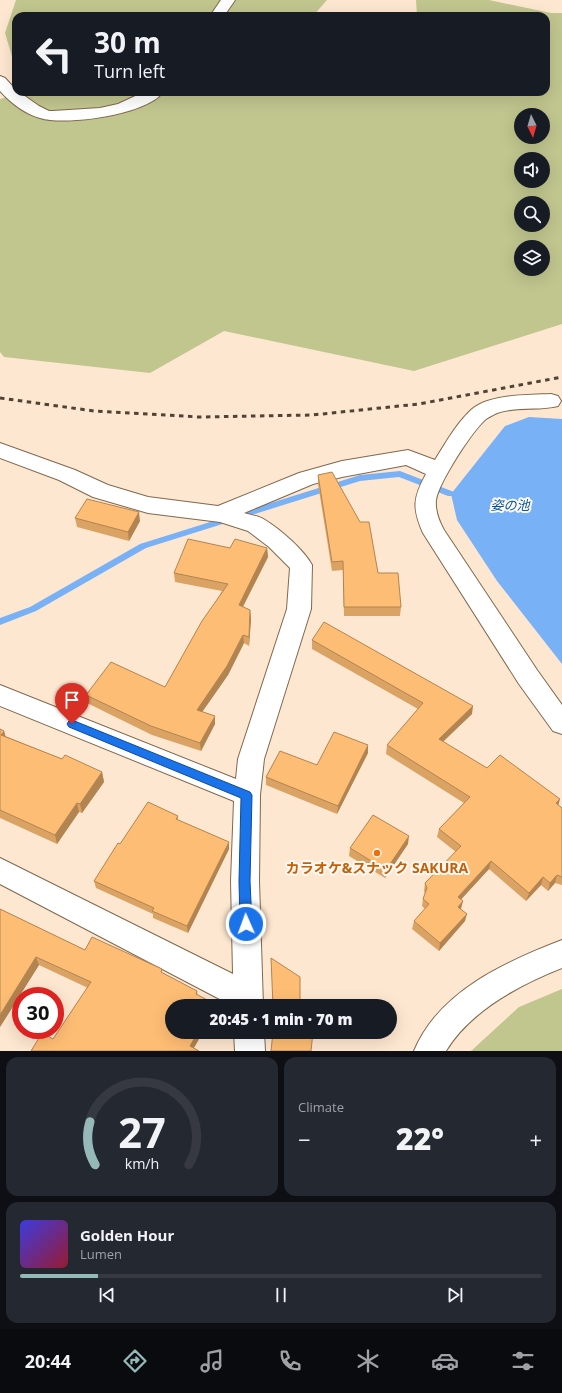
<!DOCTYPE html>
<meta charset="utf-8">
<style>
:root{--surface:#171b24;--page:#242831;--text:#f1f3f6;--muted:#9ea1a6;--line:#363941;--accent:#95b8b9}
body{margin:0;font-family:"Open Sans","Noto Sans JP",sans-serif;background:var(--page);color:var(--text);height:100vh;display:flex;flex-direction:column;font-size:15px;white-space:nowrap}
*{box-sizing:border-box;margin:0}
p{font-size:13px;color:var(--muted)}
.icon{flex:none;width:22px;height:22px;fill:none;stroke:currentColor;stroke-width:2;stroke-linecap:round;stroke-linejoin:round}
.map{position:relative;height:1051px;overflow:hidden}
.panel{display:flex;flex-direction:column;gap:6px;padding:6px;background:#0d0f14;flex:1}
.panel>*{flex:none}
.hud{position:absolute;left:12px;top:12px;width:538px;height:84px;border-radius:12px;box-shadow:0 4px 16px #0002;background:#171b24;color:var(--text);overflow:hidden}
.needle{width:26px;rotate:175deg}
.controls{position:absolute;left:514px;top:108px;display:grid;gap:8px}
.controls a{display:grid;place-items:center;width:36px;height:36px;border-radius:50%;background:var(--surface);box-shadow:0 4px 16px #0002;font-size:20px}
.speed{position:absolute;left:12px;top:987px;display:flex;gap:8px;font-size:20px;font-weight:700;text-align:center}
.speed>*{display:grid;place-content:center;width:52px;height:52px;border-radius:50%;background:var(--surface);box-shadow:0 4px 16px #0002;line-height:1}
.speed .limit{border:6px solid #d22;background:#fff;color:#111}
.pin{position:absolute;display:grid;place-items:center;width:34px;height:34px;color:#fff;margin:-41px -17px;border-radius:50% 50% 50% 0;rotate:-45deg;box-shadow:0 0 4px #0007}
.pin .icon{rotate:45deg}
.me{position:absolute;width:44px;margin:-22px;rotate:358deg;stroke-linejoin:round;filter:drop-shadow(0 0 3px #0008)}
.turn{display:flex;align-items:center;gap:14px;height:84px;padding:0 16px;font-size:18px}
.turn .icon{width:52px;height:52px;stroke-width:2.5}
.turn b{display:block;font-size:28px;line-height:34px}
.big{font-size:30px;font-weight:800;line-height:1.1}
.panel .widget{flex:1;display:flex;flex-direction:column;justify-content:center;gap:6px;min-width:0;padding:0 14px;border-radius:12px;background:var(--page)}
.panel .dial{align-items:center;gap:0}
.dial svg{height:104px;overflow:visible;fill:none;stroke:var(--line);stroke-width:7;stroke-linecap:round;text-anchor:middle}
.dial text{fill:var(--text);stroke:none}
.song{display:flex;align-items:center;gap:12px}
.cover{width:48px;height:48px;border-radius:6px;background:linear-gradient(135deg,hsl(240 70% 55%),hsl(350 70% 35%))}
.played{height:4px;border-radius:2px;background:linear-gradient(90deg,var(--accent) 15%,var(--line) 15%)}
.keys{display:flex;justify-content:space-around;direction:ltr}
.heat{display:flex;justify-content:space-between;align-items:center;font-size:22px;direction:ltr}
.panel .tiles{flex:1;display:grid;gap:6px;grid-template-columns:1fr 1fr}
.widget:last-child{grid-column:span 2}
.trip{position:absolute;left:165px;top:999px;width:232px;height:40px;border-radius:20px;background:var(--surface);box-shadow:0 4px 16px #0002;font-weight:800;line-height:40px;text-align:center}
.dock{display:flex;height:64px;justify-content:space-around;align-items:center;background:#090b0e;color:var(--muted)}
.dock .icon{width:28px;height:28px}
.dock .selected{color:var(--accent)}
.dock b{font-size:18px;color:var(--text)}
.map>svg:first-child{display:block}
.green{fill:#c1c58e;fill-rule:evenodd}
.water{fill:#79b1f6}
.lines{fill:none;stroke-linecap:round;stroke-linejoin:round}
.stream{fill:#79b1f6;fill-rule:evenodd}
.minor-casing{stroke:#80684e;stroke-width:2}
.tertiary-casing{stroke:#80684e;stroke-width:2}
.minor{fill:#fff;fill-rule:evenodd}
.tertiary{fill:#fff;fill-rule:evenodd}
.rail{stroke:#4f4336;stroke-width:3;stroke-dasharray:4.5 4.5;stroke-linecap:butt}
.wall{fill:#daa364}
.shaded-wall{fill:#b28451}
.building{fill:#febd74;stroke:#b28451}
.route{fill:#1a73e8;stroke:#114b97}
.food-dot{fill:#e8710a;stroke:#fdf8f2;stroke-width:1.5}
.labels{text-anchor:middle;stroke-width:4;stroke-linejoin:round;paint-order:stroke}
.water-label{font-size:13px;font-style:italic;fill:#0055a5;stroke:#fdf8f2}
.near-food-label{font-size:14px;font-weight:bold;fill:#c56008;stroke:#fdf8f2}
</style>
<div class="map">
<svg width="562" height="1051" viewBox="0 0 562 1051">
<rect width="100%" height="100%" fill="#fee7d0"/>
<!-- green -->
<path class="green" d="M 16,0 L 327,0 L 313,16 L 16,16 L 16,70 L 5,33 Z
M 416,0 L 489,0 L 551,13 L 562,13 L 562,324 L 414,371 L 224,331 L 150,373 L 4,357 L 0,352 L 0,99 L 23,92 L 546,92 L 546,16 L 417,16 ZM 521,115 L 543,115 L 543,137 L 521,137 ZM 521,159 L 543,159 L 543,181 L 521,181 ZM 521,203 L 543,203 L 543,225 L 521,225 ZM 521,247 L 543,247 L 543,269 L 521,269 Z
M 562,989 L 562,1051 L 471,1051 L 519,1007 Z"/>
<!-- water -->
<path class="water" d="M 529,417 L 562,419 L 562,664 L 497,581 L 457,520 L 451,494 L 505,426 Z"/>
<g class="lines">
<!-- stream -->
<path class="stream" d="M 400,471 L 454,492 L 455,494 L 454,496 L 448,496 L 399,477 L 360,481 L 146,548 L 36,611 L 0,625 L 0,618 L 30,607 L 140,544 L 360,475 Z"/>
<!-- minor casing -->
<g class="minor-casing">
<path id="minor" d="M 551,394 L 558,396 L 561,401 L 558,406 C 538,411 517,406 497,413 C 493,415 489,417 486,419 C 472,431 439,482 436,500 C 435,511 439,521 444,530 L 537,670 L 562,705 L 562,734 L 553,731 L 519,684 L 423,533 C 412,508 413,498 426,474 L 406,465 L 342,477 L 313,484 L 244,513 C 250,515 259,516 265,520 C 280,529 304,550 312,565 L 311,609 L 264,759 L 260,795 L 259,881 L 263,1006 L 233,1006 L 0,884 L 0,858 L 233,974 L 231,881 L 234,801 L 0,706 L 0,685 L 236,779 L 238,759 L 287,609 L 290,568 L 269,547 L 248,531 L 220,522 L 148,513 L 93,497 L 59,480 L 0,458 L 0,443 L 75,470 L 108,485 L 148,497 L 218,506 L 299,473 L 342,461 L 408,450 L 435,460 C 445,444 456,424 471,410 C 488,394 529,395 551,394 Z
M 234,1032 L 264,1032 L 265,1051 L 235,1051 Z"/>
</g>
<!-- tertiary casing -->
<g class="tertiary-casing">
<path id="tertiary" d="M 221,0 L 235,0 L 224,16 L 210,16 Z
M 0,76 L 5,78 L 16,90 L 16,92 L 19,92 L 39,106 L 49,111 L 53,111 L 100,108 L 118,104 L 144,92 L 163,92 C 147,115 65,126 40,118 C 25,114 11,103 0,91 Z
M 562,940 L 562,968 C 519,985 471,1010 446,1051 L 414,1051 C 439,991 505,962 562,940 Z"/>
</g>
<!-- minor -->
<use href="#minor" class="minor"/>
<!-- tertiary -->
<use href="#tertiary" class="tertiary"/>
<!-- rail -->
<path class="rail" d="M 0,398 L 94,411 L 199,417 L 312,415 L 419,404 L 562,377"/>
</g>
<!-- wall -->
<path class="wall" d="M 318,475 L 378,573 L 401,607 L 400,616 L 344,616 L 343,570 L 332,571 L 318,484 Z
M 75,518 L 140,521 L 129,541 L 77,527 Z
M 230,548 L 267,548 L 268,557 L 243,607 L 250,610 L 251,619 L 249,646 L 244,643 L 228,675 L 202,712 L 215,724 L 201,751 L 152,735 L 87,703 L 86,695 L 165,687 L 222,591 L 175,582 L 174,573 Z
M 312,640 L 472,714 L 443,742 L 487,768 L 558,805 L 562,808 L 562,885 L 555,883 L 548,891 L 541,885 L 526,901 L 489,869 L 461,899 L 461,909 L 465,921 L 439,951 L 412,929 L 414,921 L 425,909 L 422,906 L 423,899 L 425,894 L 424,891 L 425,883 L 456,852 L 437,837 L 439,829 L 464,803 L 386,754 L 387,745 L 418,709 L 312,649 Z
M 0,729 L 4,731 L 5,736 L 62,759 L 102,772 L 104,782 L 82,813 L 79,812 L 57,844 L 0,818 Z
M 368,753 L 337,814 L 266,785 L 266,777 Z
M 178,816 L 178,820 L 229,849 L 188,933 L 153,918 L 153,914 L 96,888 L 94,881 Z
M 408,844 L 385,878 L 349,856 L 350,848 Z
M 0,909 L 85,950 L 163,973 L 197,991 L 203,1032 L 194,1048 L 53,1039 L 88,988 L 39,965 L 0,1027 Z"/>
<!-- shaded-wall -->
<path class="shaded-wall" d="M 139,512 L 140,521 L 129,541 L 128,532 Z
M 267,548 L 268,557 L 239,614 L 239,605 Z
M 250,610 L 251,619 L 249,646 L 249,637 Z
M 243,635 L 244,643 L 228,675 L 198,718 L 197,710 Z
M 473,706 L 472,714 L 437,747 L 439,739 Z
M 215,716 L 215,724 L 201,751 L 200,743 Z
M 4,731 L 7,741 L 1,735 Z
M 368,745 L 368,753 L 337,814 L 338,806 Z
M 102,772 L 104,782 L 82,813 L 80,804 Z
M 560,799 L 558,807 L 556,803 Z
M 77,803 L 79,812 L 57,844 L 55,835 Z
M 409,836 L 408,844 L 385,878 L 386,870 Z
M 229,842 L 229,849 L 188,933 L 187,926 Z
M 491,861 L 489,869 L 456,905 L 458,897 Z
M 557,875 L 555,883 L 548,891 L 550,883 Z
M 543,877 L 541,885 L 526,901 L 529,893 Z
M 463,901 L 461,909 L 456,915 L 458,907 Z
M 467,914 L 465,921 L 439,951 L 440,943 Z
M 36,957 L 39,965 L 0,1027 L 0,1015 Z
M 198,1032 L 203,1032 L 192,1051 L 190,1046 Z"/>
<!-- building -->
<path class="building" d="M 332,472 L 360,522 L 369,522 L 378,573 L 398,573 L 401,607 L 344,607 L 343,561 L 332,562 L 318,475 Z
M 87,499 L 139,512 L 128,532 L 75,518 Z
M 188,539 L 230,548 L 235,539 L 267,548 L 239,605 L 250,610 L 249,637 L 243,635 L 227,666 L 197,710 L 215,716 L 200,743 L 151,726 L 86,695 L 111,662 L 165,687 L 202,621 L 228,584 L 174,573 Z
M 324,622 L 473,706 L 439,739 L 487,768 L 500,755 L 560,799 L 556,803 L 562,808 L 562,877 L 557,875 L 550,883 L 543,877 L 529,893 L 491,861 L 458,897 L 463,901 L 458,907 L 467,914 L 440,943 L 414,921 L 429,904 L 423,899 L 427,888 L 425,883 L 461,846 L 439,829 L 470,797 L 387,745 L 423,703 L 312,640 Z
M 0,729 L 4,731 L 1,735 L 62,759 L 65,755 L 102,772 L 80,804 L 77,803 L 55,835 L 0,810 Z
M 334,732 L 368,745 L 338,806 L 266,777 L 280,751 L 317,765 Z
M 148,802 L 178,816 L 176,819 L 229,842 L 187,926 L 152,911 L 154,908 L 94,881 L 118,843 L 120,844 Z
M 373,815 L 409,836 L 386,870 L 350,848 Z
M 0,909 L 85,950 L 92,937 L 162,969 L 161,972 L 197,991 L 196,994 L 215,1004 L 213,1006 L 172,1006 L 172,1032 L 198,1032 L 190,1046 L 199,1051 L 31,1051 L 42,1033 L 53,1039 L 91,982 L 36,957 L 0,1015 Z
M 271,958 L 300,977 L 300,1006 L 273,1006 Z
M 273,1032 L 313,1032 L 311,1051 L 271,1051 Z"/>
<!-- route -->
<path class="route" d="M 72,720 L 250,792 L 252,795 L 250,881 L 252,924 L 250,928 L 246,930 L 242,928 L 240,924 L 239,881 L 241,798 L 69,727 L 67,724 L 69,721 Z"/>
<!-- markers -->
<circle class="food-dot" cx="377" cy="853" r="4"/>
<g class="labels">
<!-- water labels -->
<g class="water-label">
<text x="510" y="510">姿の池</text>
</g>
<!-- near-food labels -->
<g class="near-food-label">
<text x="377" y="873">カラオケ&amp;スナック SAKURA</text>
</g>
</g>
</svg>
<div class="controls">
<a><svg class="needle" viewBox="-14 -14 28 28"><path d="M0-13l5 13h-10z" fill="#e53935"/><path d="M0 13l5-13h-10z" fill="#9ea1a6"/></svg></a>
<a><svg class="icon" aria-label="sound" viewBox="0 0 24 24"><path d="M4 9h4l5-4v14l-5-4H4zM17 9q2 3 0 6"/></svg></a>
<a><svg class="icon" aria-label="search" viewBox="0 0 24 24"><circle cx="10" cy="10" r="6"/><path d="M15 15l6 6"/></svg></a>
<a><svg class="icon" aria-label="layers" viewBox="0 0 24 24"><path d="M12 4l9 5-9 5-9-5zM3 14l9 5 9-5"/></svg></a>
</div>
<div class="speed"><div class="limit">30</div></div>
<div class="pin" style="left:72px;top:724px;background:#d93025"><svg class="icon" aria-label="arrive" viewBox="0 0 24 24"><path d="M6 21V4h12l-3 4 3 4H6"/></svg></div>
<svg class="me" style="left:246px;top:924px" viewBox="-20 -20 40 40"><circle r="17" fill="#1a73e8" stroke="#fff" stroke-width="3"/><path d="M0-11L8 9 0 5-8 9z" fill="#fff"/></svg>
<div class="trip">20:45 · 1 min · 70 m</div>
<div class="hud">
<div class="turn"><svg class="icon" aria-label="left" viewBox="0 0 24 24"><path d="M17 20v-9H6M10 6l-5 5 5 5"/></svg><div><b>30 m</b>Turn left</div></div>
</div>
</div>
<section class="panel">
<div class="tiles">
<div class="widget dial"><svg viewBox="0 0 100 80">
<path d="M14 69A42 42 0 1 1 86 69"/>
<path d="M14 69A42 42 0 0 1 10 36" stroke="#95b8b9"/>
<text x="50" y="56" font-size="32" font-weight="700">27</text>
<text x="50" y="72" font-size="11">km/h</text>
</svg></div>
<div class="widget"><p>Climate</p>
<div class="heat"><a>−</a><b class="big">22°</b><a>+</a></div>
</div>
<div class="widget">
<div class="song"><i class="cover"></i><div><b>Golden Hour</b><p>Lumen</p></div></div>
<div class="played"></div>
<div class="keys"><svg class="icon" aria-label="previous" viewBox="0 0 24 24"><path d="M18 5L8 12l10 7zM5 5v14"/></svg><svg class="icon" aria-label="pause" viewBox="0 0 24 24"><path d="M8 5v14M16 5v14"/></svg><svg class="icon" aria-label="next" viewBox="0 0 24 24"><path d="M6 5l10 7-10 7zM19 5v14"/></svg></div>
</div>
</div>
</section>
<nav class="dock">
<b>20:44</b>
<svg class="icon selected" aria-label="directions" viewBox="0 0 24 24"><path d="M12 3l9 9-9 9-9-9zM9 14v-3h6M13 9l2 2-2 2"/></svg>
<svg class="icon" aria-label="music" viewBox="0 0 24 24"><path d="M9 18V5l10-2v13"/><circle cx="6" cy="18" r="3"/><circle cx="16" cy="16" r="3"/></svg>
<svg class="icon" aria-label="phone" viewBox="0 0 24 24"><path d="M5 4h4l2 5-3 2q2 4 5 5l2-3 5 2v4C11 20 4 13 5 4z"/></svg>
<svg class="icon" aria-label="climate" viewBox="0 0 24 24"><path d="M12 3v18M4 7l16 10M4 17L20 7"/></svg>
<svg class="icon" aria-label="car" viewBox="0 0 24 24"><path d="M5 17H2v-5l4-1 3-4h7l3 4 3 1v5h-3M9 17h6M6 11h13"/><circle cx="7" cy="17" r="2"/><circle cx="17" cy="17" r="2"/></svg>
<svg class="icon" aria-label="filters" viewBox="0 0 24 24"><path d="M4 7h16M4 17h16"/><circle cx="9" cy="7" r="2"/><circle cx="15" cy="17" r="2"/></svg>
</nav>
